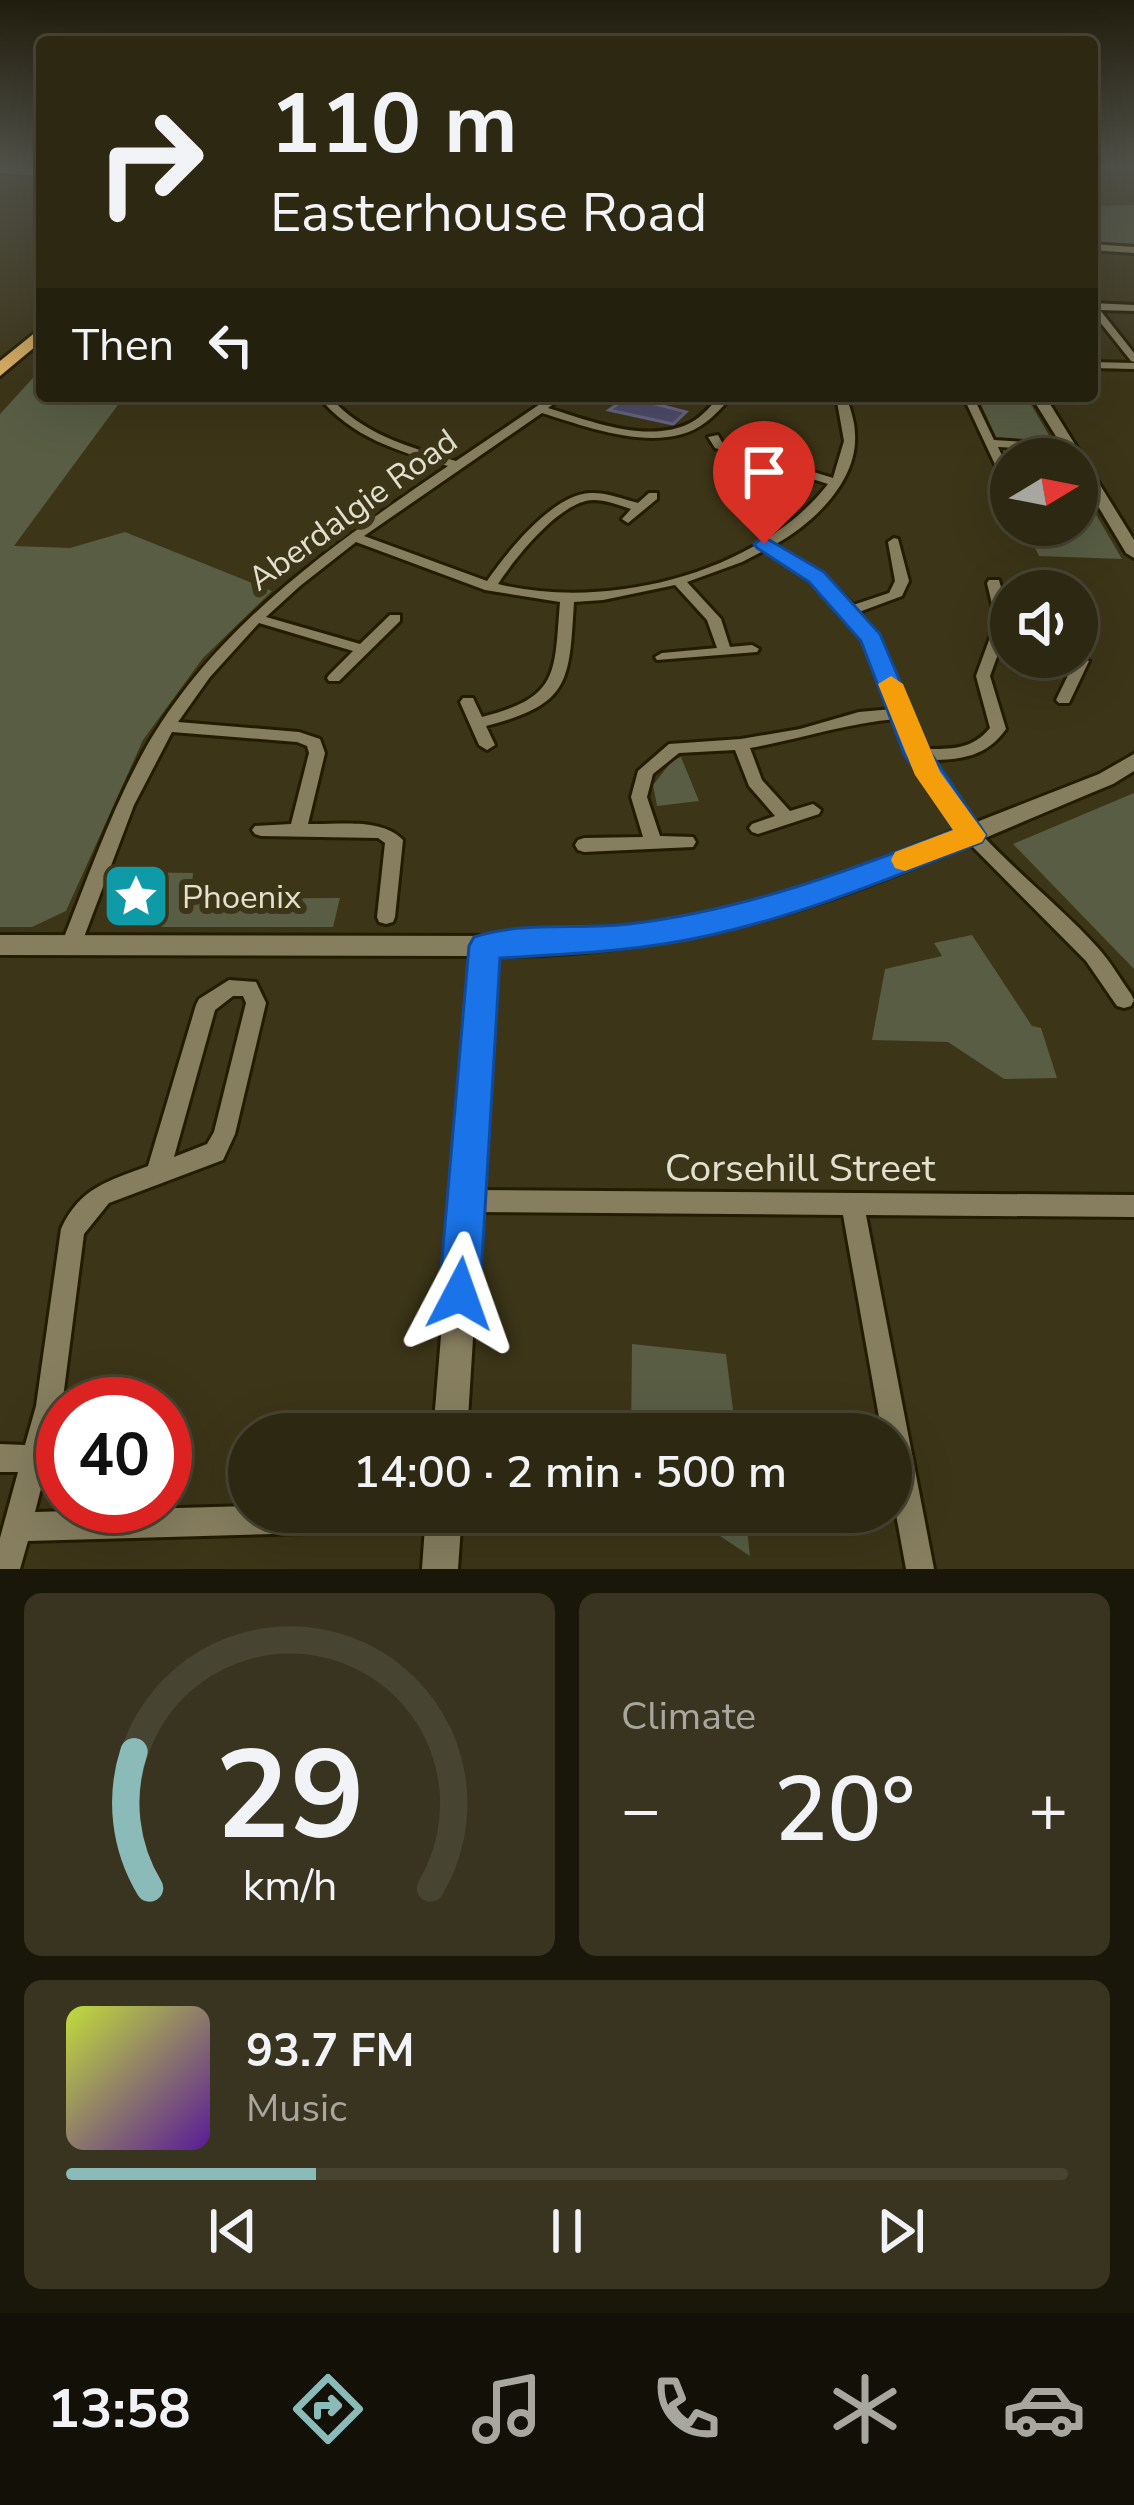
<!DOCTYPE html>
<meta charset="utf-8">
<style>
:root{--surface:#2d2812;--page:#393420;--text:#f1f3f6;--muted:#a7a69f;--line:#484432;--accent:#8bbbb9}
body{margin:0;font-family:"Nunito Sans",sans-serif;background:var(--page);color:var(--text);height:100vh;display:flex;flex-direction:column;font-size:45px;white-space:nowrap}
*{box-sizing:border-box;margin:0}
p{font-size:39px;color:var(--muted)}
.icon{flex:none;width:66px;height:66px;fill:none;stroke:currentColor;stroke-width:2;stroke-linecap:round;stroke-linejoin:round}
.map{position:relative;height:1569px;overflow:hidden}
.sheet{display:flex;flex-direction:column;gap:24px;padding:24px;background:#19160a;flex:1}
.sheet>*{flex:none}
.guide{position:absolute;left:36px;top:36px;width:1062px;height:366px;border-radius:12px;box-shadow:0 12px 48px #0002,0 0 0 3px var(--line);background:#2d2812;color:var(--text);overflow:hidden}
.needle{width:78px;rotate:80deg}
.controls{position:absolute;left:990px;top:438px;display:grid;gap:24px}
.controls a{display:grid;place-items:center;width:108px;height:108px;border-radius:50%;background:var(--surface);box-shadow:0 12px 48px #0002,0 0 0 3px var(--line);font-size:60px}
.speed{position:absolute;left:36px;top:1377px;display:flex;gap:24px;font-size:60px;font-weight:700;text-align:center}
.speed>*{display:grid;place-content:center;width:156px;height:156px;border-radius:50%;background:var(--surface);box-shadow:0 12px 48px #0002,0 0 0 3px var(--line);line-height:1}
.speed .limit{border:18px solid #d22;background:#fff;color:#111}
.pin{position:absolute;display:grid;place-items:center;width:102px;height:102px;color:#fff;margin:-123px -51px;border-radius:50% 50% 50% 0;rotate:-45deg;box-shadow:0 0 12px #0007}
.pin .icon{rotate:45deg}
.me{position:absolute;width:132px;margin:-66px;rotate:4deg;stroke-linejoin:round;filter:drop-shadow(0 0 9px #0008)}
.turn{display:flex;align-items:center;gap:42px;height:252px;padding:0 36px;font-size:54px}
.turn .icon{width:156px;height:156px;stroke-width:2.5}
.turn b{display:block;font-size:84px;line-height:102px}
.then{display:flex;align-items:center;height:114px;padding:0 36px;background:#0003;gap:24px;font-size:45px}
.big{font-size:90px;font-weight:600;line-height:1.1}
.sheet .widget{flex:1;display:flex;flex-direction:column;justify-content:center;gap:18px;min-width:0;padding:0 42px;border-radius:18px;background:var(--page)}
.sheet .dial{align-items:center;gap:0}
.dial svg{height:312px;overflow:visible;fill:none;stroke:var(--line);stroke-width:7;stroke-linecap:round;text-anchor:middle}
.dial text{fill:var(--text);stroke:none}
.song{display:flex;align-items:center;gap:36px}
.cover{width:144px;height:144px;border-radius:18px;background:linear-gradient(135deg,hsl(70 70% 55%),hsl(270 70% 35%))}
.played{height:12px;border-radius:6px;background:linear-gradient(90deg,var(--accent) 25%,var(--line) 25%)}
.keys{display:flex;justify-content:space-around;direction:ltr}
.heat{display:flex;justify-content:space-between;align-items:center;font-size:66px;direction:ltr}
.sheet .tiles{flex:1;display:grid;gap:24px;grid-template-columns:1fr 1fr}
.widget:last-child{grid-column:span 2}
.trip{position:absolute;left:228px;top:1413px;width:684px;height:120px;border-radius:60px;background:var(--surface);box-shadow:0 12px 48px #0002,0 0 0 3px var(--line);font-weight:600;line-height:120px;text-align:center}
.dock{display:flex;height:192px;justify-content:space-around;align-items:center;background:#121007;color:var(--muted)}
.dock .icon{width:84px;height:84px}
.dock .on{color:var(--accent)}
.dock b{font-size:54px;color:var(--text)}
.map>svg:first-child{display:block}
.green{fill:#585d44}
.building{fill:#4c4a66;stroke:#656380;stroke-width:3}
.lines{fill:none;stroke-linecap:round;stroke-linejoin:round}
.minor-casing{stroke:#231c00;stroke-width:6}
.tertiary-casing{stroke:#231c00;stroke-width:6}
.motorway-casing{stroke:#231c00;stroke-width:6}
.minor{fill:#867e5f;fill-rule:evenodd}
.tertiary{fill:#867e5f;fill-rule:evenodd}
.motorway{fill:#deb164;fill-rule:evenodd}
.route{fill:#1a73e8;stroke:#114b97;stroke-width:3}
.slow{fill:#f59e0b}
.labels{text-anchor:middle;stroke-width:12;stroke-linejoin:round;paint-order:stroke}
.street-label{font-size:33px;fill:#e3e0cf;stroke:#3c3518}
.poi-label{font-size:33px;fill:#e3e0cf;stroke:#3c3518;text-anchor:start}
.near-street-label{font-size:39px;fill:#e3e0cf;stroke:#3c3518}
</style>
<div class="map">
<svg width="1134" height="1569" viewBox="0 0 1134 1569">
<rect width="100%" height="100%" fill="#3c3518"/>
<!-- green -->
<path class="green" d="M 1134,205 L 1134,244 L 1092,242 L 1092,206 Z
M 42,368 L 42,396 L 195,396 L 120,402 L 14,546 L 70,548 L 125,532 L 272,591 L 203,658 L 143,740 L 66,911 L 32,927 L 0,927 L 0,414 Z
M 977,396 L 1026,396 L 1063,459 L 1011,459 L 1011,469 Z
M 1077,482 L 1122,559 L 1039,556 L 1024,525 L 1077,525 Z
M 681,757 L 699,801 L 657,806 L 653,785 L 672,761 Z
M 1134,793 L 1134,969 L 1013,844 Z
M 117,872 L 193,873 L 191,899 L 340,898 L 333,927 L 113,927 L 103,915 Z
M 972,935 L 1032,1026 L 1041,1028 L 1057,1078 L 1004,1079 L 948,1042 L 872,1040 L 885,969 L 942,956 L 934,943 Z
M 632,1344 L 726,1354 L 736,1434 L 631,1434 Z
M 684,1512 L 745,1512 L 750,1556 Z"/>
<!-- building -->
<path class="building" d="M 629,396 L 648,402 L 686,412 L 673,424 L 609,410 Z"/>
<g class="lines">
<!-- minor casing -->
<g class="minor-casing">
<path id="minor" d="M 1092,303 L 1134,305 L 1134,311 L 1100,310 L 1134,353 L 1134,362 L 1131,361 L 1092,312 Z
M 1092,362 L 1134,363 L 1134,369 L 1092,368 Z
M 318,396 L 329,396 C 362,434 408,447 456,461 L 552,396 L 564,396 L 548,408 C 590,421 650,445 692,422 C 703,416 711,405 721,396 L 733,396 C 724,404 716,415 706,422 C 663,456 587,427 542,413 L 364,536 L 487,581 C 507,552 552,495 590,493 C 606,492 623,499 638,503 L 649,493 L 657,493 L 657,499 L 628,523 L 622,519 L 631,509 C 619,505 606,500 593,500 C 560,501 515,558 498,584 C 607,611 758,574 828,484 L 715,448 L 708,437 L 718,435 L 723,444 L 833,478 L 844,441 L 836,396 L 846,396 C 850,408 855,421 855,434 C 858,481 813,524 774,545 L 821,574 L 853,605 L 889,593 L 895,581 L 888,542 L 894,538 L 898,539 L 909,581 L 902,596 L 859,612 L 879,639 L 925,749 C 951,749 972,750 990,728 L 976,676 L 996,621 L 987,583 L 989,580 L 999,580 L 1010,621 L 990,676 L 1006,729 C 987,756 962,760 930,760 C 960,832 1047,890 1098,948 C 1111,962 1120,979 1131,994 L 1134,1000 L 1131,1006 L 1124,1008 L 1117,1006 L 1086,961 L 966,840 L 922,779 L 909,754 L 910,752 L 897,719 C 847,723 800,739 750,748 L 762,780 L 790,811 L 813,804 L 821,810 L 819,814 L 758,834 L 752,832 L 749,828 L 752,824 L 775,816 L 749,786 L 735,750 L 679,753 L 653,774 L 647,797 L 660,836 L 693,837 L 696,842 L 693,847 L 584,852 L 578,850 L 575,845 L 578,840 L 584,838 L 643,837 L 631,797 L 638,771 L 669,744 L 741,739 L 800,729 L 859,712 L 893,709 C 884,686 876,659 864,638 C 841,598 802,574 765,550 L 742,562 L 687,582 L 721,619 L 730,647 L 752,645 L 759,649 L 757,652 L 657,660 L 655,657 L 662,653 L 717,648 L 707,620 L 675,585 L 603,600 L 574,602 C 569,682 571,704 486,726 L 495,745 L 487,750 L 479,745 L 460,702 L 463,698 L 473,698 L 482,717 C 560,697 554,674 560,602 L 485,590 L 356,542 L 300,586 L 266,617 L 360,644 L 390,615 L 400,615 L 400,621 L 339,681 L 329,681 L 327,678 L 329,675 L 353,651 L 259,623 L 210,677 L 178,722 L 299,732 L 320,739 L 325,753 L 308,824 C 338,825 381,817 403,840 L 395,917 L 393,922 L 386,924 L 379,922 L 377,917 L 385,843 L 378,838 L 261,836 L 255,834 L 252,830 L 255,826 L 291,824 L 309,753 L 307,746 L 297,742 L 172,732 L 134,805 L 81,945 L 78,950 L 71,953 L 64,950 L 61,945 C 87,880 110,813 144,751 C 214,627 332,545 448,466 C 398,451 352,438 318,396 Z
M 963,396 L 973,396 L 994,440 L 1070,445 L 1076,448 L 1070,451 L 998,447 L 1011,475 L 1011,491 L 1007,490 Z
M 1077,655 L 1089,661 L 1069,703 L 1059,703 L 1056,700 L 1074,663 L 1062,657 L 1077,657 Z
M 229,980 L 256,982 L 266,1003 L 235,1134 L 223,1160 L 109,1203 L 84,1234 L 62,1406 L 50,1455 L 52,1459 L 46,1469 L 35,1512 L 249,1506 L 249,1512 L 457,1512 L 458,1515 L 454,1525 L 444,1529 L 28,1541 L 20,1569 L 0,1569 L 0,1538 L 18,1472 L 0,1472 L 0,1444 L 25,1445 L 36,1406 L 61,1229 C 80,1187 109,1181 148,1166 L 196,1005 L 199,999 ZM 233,996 L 243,996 L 246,1003 L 214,1132 L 207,1144 L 174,1157 L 215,1010 Z
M 466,1190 L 1134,1195 L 1134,1217 L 866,1215 L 934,1569 L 906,1569 L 891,1487 L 891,1434 L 882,1434 L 843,1215 L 466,1212 L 458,1209 L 454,1201 L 458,1193 Z"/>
</g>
<!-- tertiary casing -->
<g class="tertiary-casing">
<path id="tertiary" d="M 0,167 L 42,170 L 42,176 L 0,173 Z
M 1092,244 L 1134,247 L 1134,253 L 1092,250 Z
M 1031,396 L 1045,396 L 1134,540 L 1134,558 L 1126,553 L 1077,471 L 1077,459 L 1070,459 Z
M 1134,754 L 1134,771 L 1113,784 C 1020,822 927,865 831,899 C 726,936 608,956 497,956 L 467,1434 L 433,1434 L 472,956 L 0,955 L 0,935 L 521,936 L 636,926 L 710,913 L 819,884 L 1099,774 Z
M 426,1512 L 462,1512 L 458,1569 L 422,1569 Z"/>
</g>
<!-- motorway casing -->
<g class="motorway-casing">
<path id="motorway" d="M 42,327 L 42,341 L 0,376 L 0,361 Z"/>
</g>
<!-- minor -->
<use href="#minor" class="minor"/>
<!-- tertiary -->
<use href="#tertiary" class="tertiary"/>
<!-- motorway -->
<use href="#motorway" class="motorway"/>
</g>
<!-- sky -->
<linearGradient id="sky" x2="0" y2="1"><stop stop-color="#211d0d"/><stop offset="0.43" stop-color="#505148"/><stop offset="1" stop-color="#505148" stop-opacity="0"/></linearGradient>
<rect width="1134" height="386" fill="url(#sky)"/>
<!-- route -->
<path class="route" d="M 764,537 L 824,572 L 880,634 L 930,752 L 986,835 L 982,842 C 893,877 805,914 711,935 C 642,951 571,954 500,958 L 480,1294 L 474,1309 L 460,1314 L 445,1309 L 439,1294 L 469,946 L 474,937 C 521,921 579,930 629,924 C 742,911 848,871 954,830 L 904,754 L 861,641 L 809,582 L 757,548 L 754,544 Z"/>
<!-- slow -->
<path class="slow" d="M 891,676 L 903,684 L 940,772 L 986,835 L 982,842 L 905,871 L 895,868 L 891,860 L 895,852 L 953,830 L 915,775 L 878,684 Z"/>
<!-- icons -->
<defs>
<g id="sight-square" transform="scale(3.45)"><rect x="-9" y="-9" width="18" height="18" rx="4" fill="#0f9aa8" stroke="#3c3518"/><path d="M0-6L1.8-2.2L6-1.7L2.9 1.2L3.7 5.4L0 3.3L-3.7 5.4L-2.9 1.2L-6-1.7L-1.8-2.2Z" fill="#fff"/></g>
</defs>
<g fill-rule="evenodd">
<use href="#sight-square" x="136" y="896"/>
</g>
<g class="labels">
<!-- street labels -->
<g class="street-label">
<text transform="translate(352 509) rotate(-36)" y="12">Aberdalgie Road</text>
</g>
<!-- poi labels -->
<g class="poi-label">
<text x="182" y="908">Phoenix</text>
</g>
<!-- near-street labels -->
<g class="near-street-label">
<text x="800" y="1181">Corsehill Street</text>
</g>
</g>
</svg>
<div class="controls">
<a><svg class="needle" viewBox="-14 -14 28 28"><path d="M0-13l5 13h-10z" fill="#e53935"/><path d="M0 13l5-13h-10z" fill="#a7a69f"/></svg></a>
<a><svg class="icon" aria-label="sound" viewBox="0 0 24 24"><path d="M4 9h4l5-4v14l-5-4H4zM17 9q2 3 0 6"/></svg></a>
</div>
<div class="speed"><div class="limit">40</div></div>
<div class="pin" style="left:764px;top:544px;background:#d93025"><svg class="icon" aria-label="arrive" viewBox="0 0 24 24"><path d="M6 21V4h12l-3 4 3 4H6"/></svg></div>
<svg class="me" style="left:460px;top:1294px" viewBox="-20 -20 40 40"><path d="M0-17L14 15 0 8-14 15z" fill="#1a73e8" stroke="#fff" stroke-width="4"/></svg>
<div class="trip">14:00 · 2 min · 500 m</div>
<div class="guide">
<div class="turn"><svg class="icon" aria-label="right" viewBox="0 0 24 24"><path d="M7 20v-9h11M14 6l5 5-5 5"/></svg><div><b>110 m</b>Easterhouse Road</div></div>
<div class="then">Then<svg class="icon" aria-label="left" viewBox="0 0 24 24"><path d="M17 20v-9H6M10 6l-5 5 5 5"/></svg></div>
</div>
</div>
<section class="sheet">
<div class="tiles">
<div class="widget dial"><svg viewBox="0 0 100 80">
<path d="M14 69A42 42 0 1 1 86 69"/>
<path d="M14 69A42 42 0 0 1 10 34" stroke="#8bbbb9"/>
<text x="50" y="56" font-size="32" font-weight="700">29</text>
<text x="50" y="72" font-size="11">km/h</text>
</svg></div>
<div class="widget"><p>Climate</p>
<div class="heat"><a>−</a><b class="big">20°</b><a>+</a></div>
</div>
<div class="widget">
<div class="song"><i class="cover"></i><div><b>93.7 FM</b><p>Music</p></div></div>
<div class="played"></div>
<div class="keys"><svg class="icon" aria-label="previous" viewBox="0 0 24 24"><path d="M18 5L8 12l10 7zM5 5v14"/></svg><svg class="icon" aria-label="pause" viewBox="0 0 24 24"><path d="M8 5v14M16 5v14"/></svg><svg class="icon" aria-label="next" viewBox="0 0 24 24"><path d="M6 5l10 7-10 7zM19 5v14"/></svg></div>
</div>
</div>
</section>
<nav class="dock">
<b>13:58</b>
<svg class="icon on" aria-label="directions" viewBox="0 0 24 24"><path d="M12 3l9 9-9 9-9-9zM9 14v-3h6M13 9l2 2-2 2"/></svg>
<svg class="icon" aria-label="music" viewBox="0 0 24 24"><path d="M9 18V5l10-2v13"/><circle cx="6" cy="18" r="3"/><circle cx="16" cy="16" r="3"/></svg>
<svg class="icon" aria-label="phone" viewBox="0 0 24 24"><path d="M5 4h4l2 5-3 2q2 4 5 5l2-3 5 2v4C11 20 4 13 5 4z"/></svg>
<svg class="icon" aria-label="climate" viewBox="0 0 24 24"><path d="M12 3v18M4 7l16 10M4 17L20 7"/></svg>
<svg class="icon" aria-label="car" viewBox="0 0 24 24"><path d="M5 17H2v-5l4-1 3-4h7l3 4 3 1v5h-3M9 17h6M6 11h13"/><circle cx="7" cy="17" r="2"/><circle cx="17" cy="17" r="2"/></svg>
</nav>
